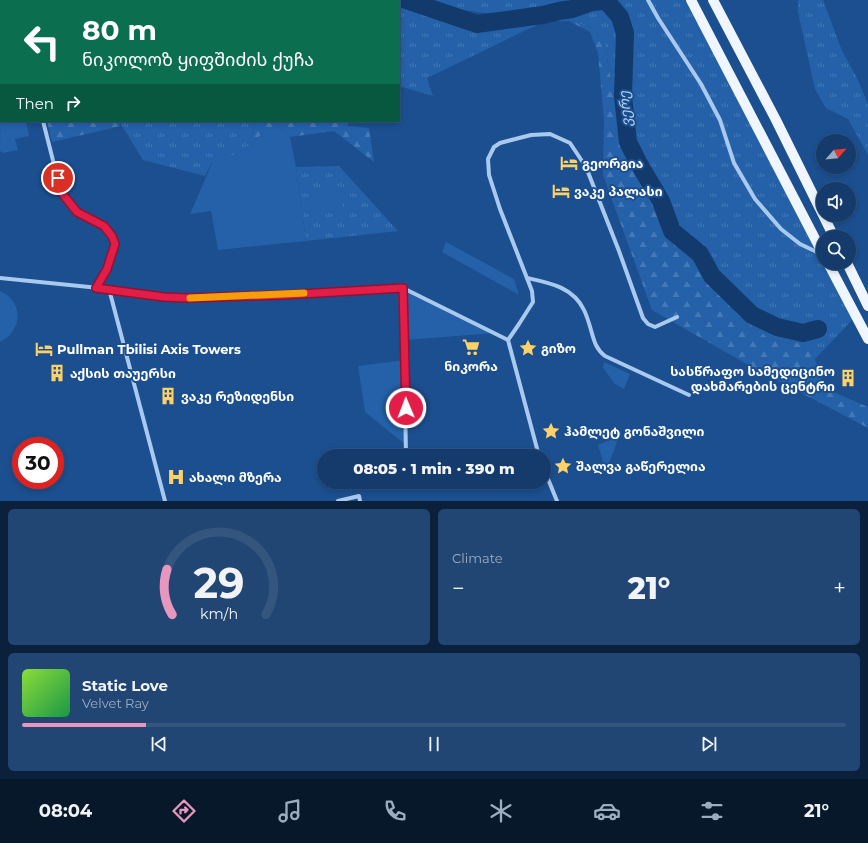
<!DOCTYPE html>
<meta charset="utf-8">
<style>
:root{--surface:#143b6b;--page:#214673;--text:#f1f3f6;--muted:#9dadc1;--line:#33557e;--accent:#e797bd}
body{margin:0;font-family:Montserrat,"Noto Sans Georgian",sans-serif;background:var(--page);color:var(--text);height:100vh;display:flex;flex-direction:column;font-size:15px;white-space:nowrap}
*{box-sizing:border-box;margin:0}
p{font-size:13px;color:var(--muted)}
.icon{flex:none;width:22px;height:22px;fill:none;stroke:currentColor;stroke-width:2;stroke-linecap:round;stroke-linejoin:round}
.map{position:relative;height:501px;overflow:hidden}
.sheet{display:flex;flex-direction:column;gap:8px;padding:8px;background:#0b203b;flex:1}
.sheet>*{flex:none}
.guide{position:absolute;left:0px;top:0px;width:400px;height:122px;box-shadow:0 2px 6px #0003,0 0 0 1px var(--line);background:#0b6e4f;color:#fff;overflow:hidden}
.needle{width:26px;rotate:63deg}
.buttons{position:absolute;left:816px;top:134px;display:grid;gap:8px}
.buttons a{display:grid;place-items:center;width:40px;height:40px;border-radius:50%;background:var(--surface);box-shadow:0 2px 6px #0003,0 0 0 1px var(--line);font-size:20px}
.speed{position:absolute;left:12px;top:437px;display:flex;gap:8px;font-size:20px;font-weight:700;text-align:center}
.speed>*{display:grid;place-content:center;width:52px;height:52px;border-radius:50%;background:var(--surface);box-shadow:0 2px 6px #0003,0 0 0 1px var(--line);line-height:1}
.speed .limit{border:6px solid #d22;background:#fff;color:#111}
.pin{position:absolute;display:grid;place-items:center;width:34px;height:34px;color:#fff;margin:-17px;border:2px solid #fff;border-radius:50%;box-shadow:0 1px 4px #0007}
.me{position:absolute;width:44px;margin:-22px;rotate:359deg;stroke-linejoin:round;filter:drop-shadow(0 0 3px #0008)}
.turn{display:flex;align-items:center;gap:14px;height:84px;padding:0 16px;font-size:18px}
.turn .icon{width:52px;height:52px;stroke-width:2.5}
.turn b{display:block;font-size:28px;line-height:34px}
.then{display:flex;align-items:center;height:38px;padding:0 16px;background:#0003;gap:8px;font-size:15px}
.big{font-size:30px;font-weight:800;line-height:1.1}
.sheet .widget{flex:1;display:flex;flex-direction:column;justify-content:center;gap:6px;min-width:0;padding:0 14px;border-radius:6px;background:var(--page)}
.sheet .dial{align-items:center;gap:0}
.dial svg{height:104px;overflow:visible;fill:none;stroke:var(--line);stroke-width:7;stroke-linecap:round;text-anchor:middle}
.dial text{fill:var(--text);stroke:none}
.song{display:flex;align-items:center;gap:12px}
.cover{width:48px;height:48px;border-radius:6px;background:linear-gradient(135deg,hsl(90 70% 55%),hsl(140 70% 35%))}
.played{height:4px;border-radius:2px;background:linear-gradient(90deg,var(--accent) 15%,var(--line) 15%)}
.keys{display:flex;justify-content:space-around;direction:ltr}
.heat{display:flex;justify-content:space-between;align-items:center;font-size:22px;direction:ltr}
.sheet .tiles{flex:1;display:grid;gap:8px;grid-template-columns:1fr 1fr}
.widget:last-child{grid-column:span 2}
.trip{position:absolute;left:317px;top:449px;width:234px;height:40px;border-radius:20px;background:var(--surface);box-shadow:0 2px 6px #0003,0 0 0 1px var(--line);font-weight:800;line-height:40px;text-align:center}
.tabs{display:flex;height:64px;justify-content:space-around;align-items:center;background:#08182b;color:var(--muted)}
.tabs .icon{width:28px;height:28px}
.tabs .active{color:var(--accent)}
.tabs b{font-size:18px;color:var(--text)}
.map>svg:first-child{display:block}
.grass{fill:url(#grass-tufts)}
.forest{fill:url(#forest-firs)}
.park{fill:#2461a8}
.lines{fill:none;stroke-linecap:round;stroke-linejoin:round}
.river{stroke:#123a6d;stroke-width:18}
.minor{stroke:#a9c9ee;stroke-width:4}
.primary{stroke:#f0f6ff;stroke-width:10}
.route-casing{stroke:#92132f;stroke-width:10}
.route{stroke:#e11d48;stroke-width:7}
.slow{stroke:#f59e0b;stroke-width:7}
.labels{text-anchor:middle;stroke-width:4;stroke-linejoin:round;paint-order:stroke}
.poi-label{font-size:13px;font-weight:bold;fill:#fff;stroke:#1b4f8f;text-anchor:start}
.water-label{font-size:14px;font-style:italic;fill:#b5d3f5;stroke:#1b4f8f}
</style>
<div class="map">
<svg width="868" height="501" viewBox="0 0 868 501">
<defs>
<pattern id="grass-tufts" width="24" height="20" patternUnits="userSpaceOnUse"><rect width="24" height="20" fill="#2461a8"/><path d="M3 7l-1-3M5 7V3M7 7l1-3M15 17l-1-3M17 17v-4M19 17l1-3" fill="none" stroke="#4579b5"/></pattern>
<pattern id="forest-firs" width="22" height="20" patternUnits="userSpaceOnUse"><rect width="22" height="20" fill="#2461a8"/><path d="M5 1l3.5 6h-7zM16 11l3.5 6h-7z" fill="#4579b5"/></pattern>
</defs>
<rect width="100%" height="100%" fill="#1b4f8f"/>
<!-- grass -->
<path class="grass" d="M 142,0 L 377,0 L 375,1 Z
M 422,0 L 691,0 L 823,254 L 823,263 L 828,263 L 856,316 L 815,359 L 812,350 L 792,344 L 772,340 L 753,328 L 735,313 L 691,258 L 672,245 L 622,151 L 617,115 L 604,40 L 592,27 L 569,21 L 545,21 L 427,78 L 433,96 L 399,86 L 399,4 L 402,4 L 477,29 L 505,27 L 545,21 L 543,15 L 545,8 L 528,13 L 507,16 L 441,7 Z
M 798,0 L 823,0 L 842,51 L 857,78 L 868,104 L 868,155 L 848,119 L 826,108 L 815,89 L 798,12 Z
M 119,121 L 256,121 L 248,146 L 234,155 L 216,155 L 205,176 L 143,160 Z
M 339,166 L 398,231 L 306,241 L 296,167 Z"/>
<!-- forest -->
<path class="forest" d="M 569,21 L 592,27 L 604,40 L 617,115 L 622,151 L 672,245 L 691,258 L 735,313 L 753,328 L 772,340 L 792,344 L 800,342 L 812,350 L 824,388 L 868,407 L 868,428 L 750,366 L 652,310 L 603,175 L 604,121 L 598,53 L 590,32 Z
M 47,121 L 119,121 L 121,126 L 52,142 Z
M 256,121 L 350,121 L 347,126 L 369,128 L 374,162 L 334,131 L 290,137 L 279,126 L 248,146 Z"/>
<!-- park -->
<path class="park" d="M 1,25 L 1,121 L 26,121 L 29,136 L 15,139 L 18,150 L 3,153 L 0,151 Z
M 279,126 L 290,137 L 296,167 L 306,241 L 218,250 L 211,211 L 190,214 L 216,154 L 234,155 L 248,146 L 265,131 Z
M 340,186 L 343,207 L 313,211 L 310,190 Z
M 446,242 L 514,279 L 519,295 L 442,252 Z
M 403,288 L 495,333 L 405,340 Z
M 0,291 C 24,301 23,331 0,342 Z
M 405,360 L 406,445 L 365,412 L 358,366 Z
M 604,362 L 630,374 L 624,389 L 615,384 L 603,368 Z
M 619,436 L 606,472 L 598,445 Z"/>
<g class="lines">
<!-- river -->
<path class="river" d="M 91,0 L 91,1
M 406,0 L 477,24 L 543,15 L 559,11 L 572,9 L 592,2 L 604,1 L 609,4 L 620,17 L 625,33 L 623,96 L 628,142 L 638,162 L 661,201 L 672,231 L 700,254 L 712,276 L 752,315 L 777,327 L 803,333 L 818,329
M 388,1 L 392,0"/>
<!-- minor -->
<path class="minor" d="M 5,0 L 5,1
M 648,0 L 658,18 L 701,84 L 720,120 L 734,163 L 755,199 L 781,229 L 800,244 L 821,254
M 43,121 L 61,192 L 77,212 L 104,226 L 112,236 L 115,244 L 107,269 L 96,287
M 0,278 L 109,289 L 164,297 L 188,298 L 283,295 L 403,288 L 508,340 L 539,456
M 527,278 C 550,283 573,287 584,310 C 587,316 589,323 591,330 C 594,341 596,349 605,356 L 689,395
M 403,288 L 406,456
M 109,289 L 165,501
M 508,340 L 519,324 L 533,302 L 532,291 L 500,209 L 489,175 L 488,159 L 494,147 L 500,143 L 531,135 L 550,134 L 570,143 L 586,167 L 619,251 L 643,318 L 648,324 L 655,327 L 677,317
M 544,469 L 557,501
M 338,501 L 359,496 L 360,501"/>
<!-- primary -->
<path class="primary" d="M 691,0 L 823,254
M 713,0 L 776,120 L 823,215
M 823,215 L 834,237
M 828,263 L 868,339
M 847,263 L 868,306"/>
</g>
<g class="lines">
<!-- route casing -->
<g class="route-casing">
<path id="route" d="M 58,178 L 61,192 L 77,212 L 104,226 L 112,236 L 115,244 L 107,269 L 96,288 L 164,297 L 188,298 L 283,295 L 403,288 L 406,408"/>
</g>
<!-- route -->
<use href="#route" class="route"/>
<!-- slow -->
<path class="slow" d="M 190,298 L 304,293"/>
</g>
<!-- icons -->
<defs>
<g id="hotel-bare" transform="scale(1.38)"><path d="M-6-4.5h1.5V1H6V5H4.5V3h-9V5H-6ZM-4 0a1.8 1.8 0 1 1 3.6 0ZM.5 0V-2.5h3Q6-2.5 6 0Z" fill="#ffd166" stroke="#1b4f8f" stroke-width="2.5" paint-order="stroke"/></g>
<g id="supermarket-bare" transform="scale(1.38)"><path d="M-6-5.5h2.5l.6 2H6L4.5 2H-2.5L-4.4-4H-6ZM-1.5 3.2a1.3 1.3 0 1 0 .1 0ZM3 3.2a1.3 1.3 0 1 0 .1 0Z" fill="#ffd166" stroke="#1b4f8f" stroke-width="2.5" paint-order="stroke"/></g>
<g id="sight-bare" transform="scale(1.38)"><path d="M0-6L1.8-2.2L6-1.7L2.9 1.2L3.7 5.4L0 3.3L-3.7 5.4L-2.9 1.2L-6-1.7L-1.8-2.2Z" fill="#ffd166" stroke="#1b4f8f" stroke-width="2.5" paint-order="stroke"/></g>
<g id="building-bare" transform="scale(1.38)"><path d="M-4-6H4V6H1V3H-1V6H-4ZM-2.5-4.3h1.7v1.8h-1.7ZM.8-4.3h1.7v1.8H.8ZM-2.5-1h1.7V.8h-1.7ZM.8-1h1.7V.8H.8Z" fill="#ffd166" stroke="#1b4f8f" stroke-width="2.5" paint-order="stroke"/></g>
<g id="hospital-bare" transform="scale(1.38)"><path d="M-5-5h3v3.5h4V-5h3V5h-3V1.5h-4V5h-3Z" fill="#ffd166" stroke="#1b4f8f" stroke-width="2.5" paint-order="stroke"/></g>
</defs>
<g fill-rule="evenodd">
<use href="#hotel-bare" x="569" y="163"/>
<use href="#hotel-bare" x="561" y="191"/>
<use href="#supermarket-bare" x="471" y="347"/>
<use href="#sight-bare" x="528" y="348"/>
<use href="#hotel-bare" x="44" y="349"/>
<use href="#building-bare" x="57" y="373"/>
<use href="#building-bare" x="848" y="378"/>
<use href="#building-bare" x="168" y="396"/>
<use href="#sight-bare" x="551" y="431"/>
<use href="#sight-bare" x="563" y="466"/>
<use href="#hospital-bare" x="176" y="477"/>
</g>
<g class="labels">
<!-- poi labels -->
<g class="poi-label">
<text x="582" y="168">გეორგია</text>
<text x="574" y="196">ვაკე პალასი</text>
<text x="541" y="353">გიზო</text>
<text x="57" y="354">Pullman Tbilisi Axis Towers</text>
<text x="471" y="371" text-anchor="middle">ნიკორა</text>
<text x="835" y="376" text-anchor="end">სასწრაფო სამედიცინო<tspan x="835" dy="15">დახმარების ცენტრი</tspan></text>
<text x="70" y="378">აქსის თაუერსი</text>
<text x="181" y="401">ვაკე რეზიდენსი</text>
<text x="564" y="436">ჰამლეტ გონაშვილი</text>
<text x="576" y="471">შალვა გაწერელია</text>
<text x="189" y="482">ახალი მზერა</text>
</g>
<!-- water labels -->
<g class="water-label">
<text transform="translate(625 109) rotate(-95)" y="5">ვერე</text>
</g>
</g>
</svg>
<div class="buttons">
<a><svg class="needle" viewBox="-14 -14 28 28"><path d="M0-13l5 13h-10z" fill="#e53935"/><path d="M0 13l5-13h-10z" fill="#9dadc1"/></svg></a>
<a><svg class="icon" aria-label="sound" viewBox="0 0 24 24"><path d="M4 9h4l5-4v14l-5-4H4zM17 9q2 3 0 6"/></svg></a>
<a><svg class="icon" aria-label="search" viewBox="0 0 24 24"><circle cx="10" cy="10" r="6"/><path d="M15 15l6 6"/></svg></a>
</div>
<div class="speed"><div class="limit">30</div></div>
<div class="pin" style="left:58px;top:178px;background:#d93025"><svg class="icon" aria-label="arrive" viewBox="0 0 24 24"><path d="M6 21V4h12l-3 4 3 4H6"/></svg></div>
<svg class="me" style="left:406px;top:408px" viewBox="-20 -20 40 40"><circle r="17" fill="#e11d48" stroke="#fff" stroke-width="3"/><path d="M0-11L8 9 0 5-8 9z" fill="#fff"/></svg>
<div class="trip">08:05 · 1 min · 390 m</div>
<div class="guide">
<div class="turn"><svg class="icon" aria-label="left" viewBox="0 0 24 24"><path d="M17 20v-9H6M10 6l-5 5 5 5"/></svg><div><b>80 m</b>ნიკოლოზ ყიფშიძის ქუჩა</div></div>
<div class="then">Then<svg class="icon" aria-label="right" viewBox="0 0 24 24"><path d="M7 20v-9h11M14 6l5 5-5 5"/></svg></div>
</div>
</div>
<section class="sheet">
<div class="tiles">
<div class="widget dial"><svg viewBox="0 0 100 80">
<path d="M14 69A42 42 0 1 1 86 69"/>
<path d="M14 69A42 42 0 0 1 10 34" stroke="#e797bd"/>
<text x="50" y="56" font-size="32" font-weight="700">29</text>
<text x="50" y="72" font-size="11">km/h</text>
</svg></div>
<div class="widget"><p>Climate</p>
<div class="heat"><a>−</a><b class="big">21°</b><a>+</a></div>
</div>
<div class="widget">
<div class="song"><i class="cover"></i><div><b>Static Love</b><p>Velvet Ray</p></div></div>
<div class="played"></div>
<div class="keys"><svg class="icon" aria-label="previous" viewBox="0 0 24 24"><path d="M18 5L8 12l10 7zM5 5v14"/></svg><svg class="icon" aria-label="pause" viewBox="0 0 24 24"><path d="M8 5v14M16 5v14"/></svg><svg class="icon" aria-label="next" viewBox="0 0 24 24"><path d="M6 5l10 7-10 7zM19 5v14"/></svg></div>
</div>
</div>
</section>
<nav class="tabs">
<b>08:04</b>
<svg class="icon active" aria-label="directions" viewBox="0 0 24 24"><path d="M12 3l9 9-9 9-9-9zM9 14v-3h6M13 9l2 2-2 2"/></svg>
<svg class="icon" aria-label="music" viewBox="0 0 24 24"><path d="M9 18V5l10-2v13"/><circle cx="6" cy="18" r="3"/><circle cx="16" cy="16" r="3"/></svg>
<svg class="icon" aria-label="phone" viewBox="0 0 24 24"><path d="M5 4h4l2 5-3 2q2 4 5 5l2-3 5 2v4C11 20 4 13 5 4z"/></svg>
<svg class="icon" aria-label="climate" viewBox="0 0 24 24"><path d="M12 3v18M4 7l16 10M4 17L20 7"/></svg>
<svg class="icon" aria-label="car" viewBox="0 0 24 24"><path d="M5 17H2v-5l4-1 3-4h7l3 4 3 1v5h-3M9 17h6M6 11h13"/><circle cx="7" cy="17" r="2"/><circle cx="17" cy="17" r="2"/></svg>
<svg class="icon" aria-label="filters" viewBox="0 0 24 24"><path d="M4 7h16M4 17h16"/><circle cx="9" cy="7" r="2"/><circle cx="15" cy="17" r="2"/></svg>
<b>21°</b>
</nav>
